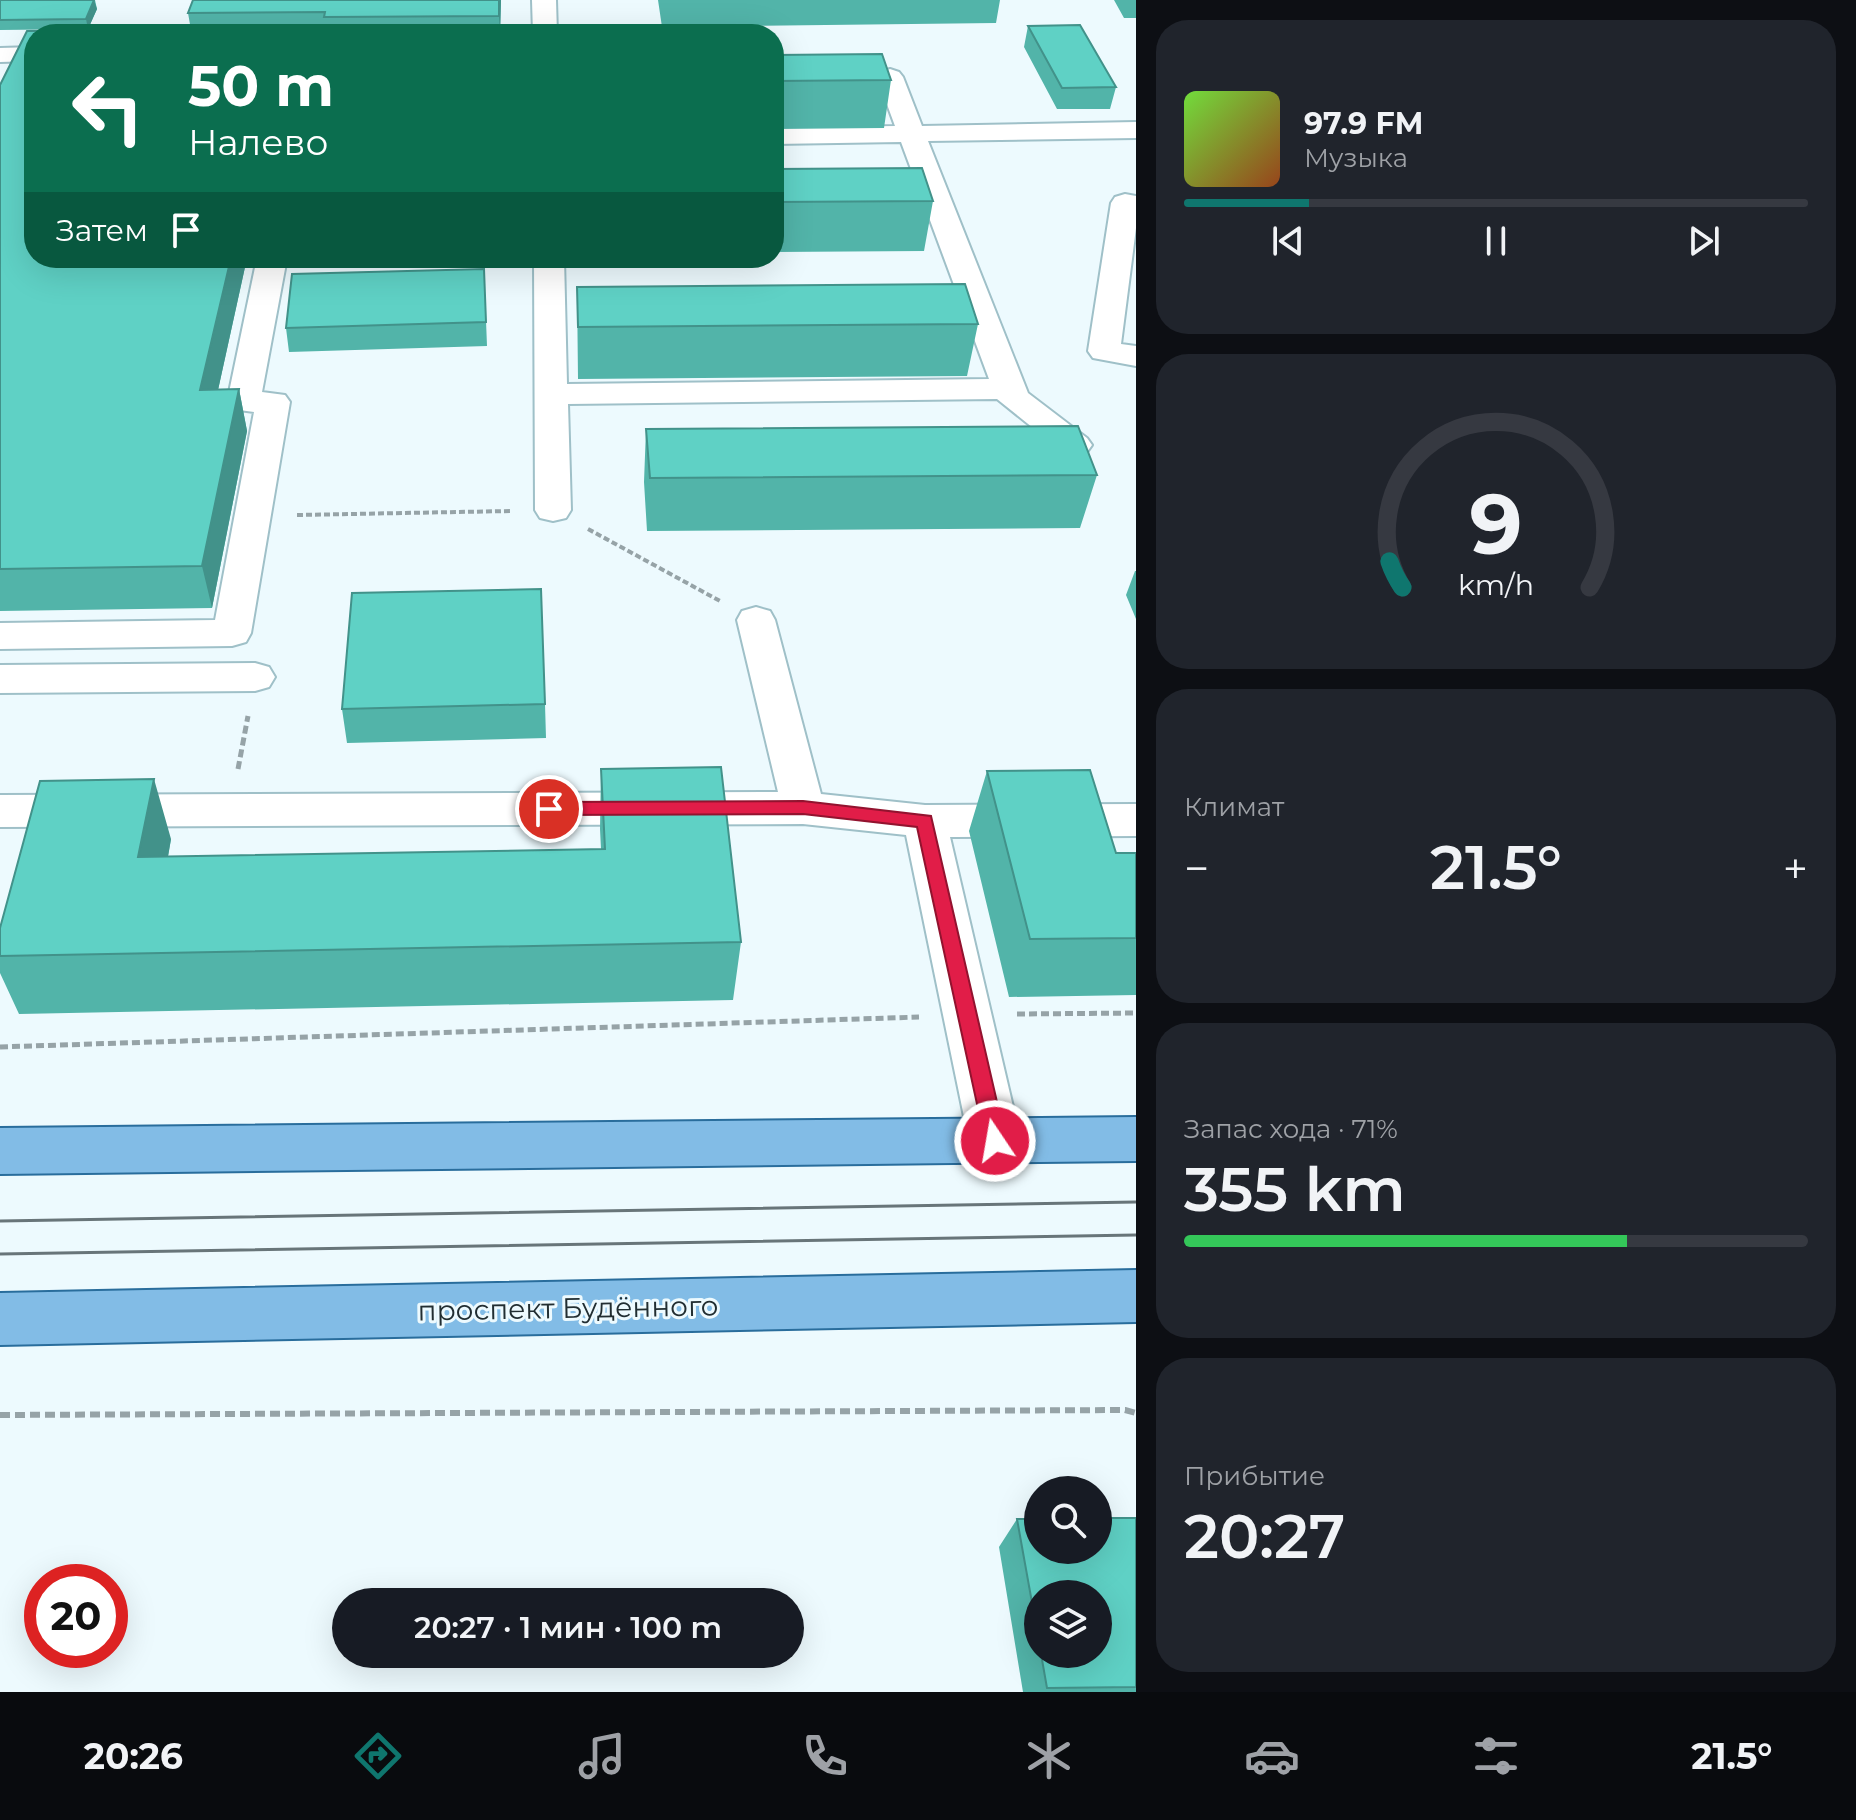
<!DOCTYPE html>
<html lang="ru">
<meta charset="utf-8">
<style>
:root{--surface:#171b24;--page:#20242c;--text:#f1f3f6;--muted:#9ea1a6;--line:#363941;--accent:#0f766e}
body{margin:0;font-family:Montserrat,sans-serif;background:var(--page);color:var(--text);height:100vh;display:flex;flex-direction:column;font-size:30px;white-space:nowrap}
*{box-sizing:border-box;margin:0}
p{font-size:26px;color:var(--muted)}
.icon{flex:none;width:44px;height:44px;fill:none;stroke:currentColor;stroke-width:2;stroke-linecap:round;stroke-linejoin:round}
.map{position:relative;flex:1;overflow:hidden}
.details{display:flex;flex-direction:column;gap:20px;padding:20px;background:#0d0f14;width:720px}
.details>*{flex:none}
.guide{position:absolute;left:24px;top:24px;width:760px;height:244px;border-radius:32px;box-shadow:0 8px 32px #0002;background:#0b6e4f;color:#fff;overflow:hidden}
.fabs{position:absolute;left:1024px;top:1476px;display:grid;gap:16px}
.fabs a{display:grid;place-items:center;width:88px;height:88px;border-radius:50%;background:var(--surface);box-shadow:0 8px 32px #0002;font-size:40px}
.speed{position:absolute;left:24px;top:1564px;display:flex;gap:16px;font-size:40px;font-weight:700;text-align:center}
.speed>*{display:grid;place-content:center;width:104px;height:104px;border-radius:50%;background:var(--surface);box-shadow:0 8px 32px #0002;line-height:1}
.speed .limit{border:12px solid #d22;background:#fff;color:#111}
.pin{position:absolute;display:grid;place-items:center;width:68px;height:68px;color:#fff;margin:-34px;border:4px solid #fff;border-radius:50%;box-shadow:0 2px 8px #0007}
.me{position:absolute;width:88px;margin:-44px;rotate:348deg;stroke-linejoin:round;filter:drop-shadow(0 0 6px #0008)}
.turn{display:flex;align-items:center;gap:28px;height:168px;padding:0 32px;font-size:36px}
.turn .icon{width:104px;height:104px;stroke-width:2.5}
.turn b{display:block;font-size:56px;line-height:68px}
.then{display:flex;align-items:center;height:76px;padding:0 32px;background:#0003;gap:16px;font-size:30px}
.big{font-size:60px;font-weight:600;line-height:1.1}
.details .widget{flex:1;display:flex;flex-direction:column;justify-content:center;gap:12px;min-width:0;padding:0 28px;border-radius:32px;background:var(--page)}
.details .dial{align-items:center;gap:0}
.dial svg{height:208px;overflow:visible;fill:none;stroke:var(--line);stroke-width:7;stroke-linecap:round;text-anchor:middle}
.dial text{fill:var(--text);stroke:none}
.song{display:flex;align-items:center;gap:24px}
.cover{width:96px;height:96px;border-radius:12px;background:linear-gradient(135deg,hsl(100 70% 55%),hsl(20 70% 35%))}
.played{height:8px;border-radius:4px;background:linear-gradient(90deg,var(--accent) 20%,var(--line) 20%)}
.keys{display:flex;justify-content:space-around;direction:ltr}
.heat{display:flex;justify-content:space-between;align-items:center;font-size:44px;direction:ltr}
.charge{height:12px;border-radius:6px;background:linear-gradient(90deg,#34c759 71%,var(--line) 0)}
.trip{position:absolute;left:332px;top:1588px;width:472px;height:80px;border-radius:40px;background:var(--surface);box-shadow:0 8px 32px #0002;font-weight:600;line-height:80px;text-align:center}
.dock{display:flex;height:128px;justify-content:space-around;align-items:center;background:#090b0e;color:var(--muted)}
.dock .icon{width:56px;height:56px}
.dock .current{color:var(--accent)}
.dock b{font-size:36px;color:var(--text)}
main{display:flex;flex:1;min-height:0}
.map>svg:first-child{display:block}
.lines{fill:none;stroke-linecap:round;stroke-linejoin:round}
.minor-casing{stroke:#9fc0c8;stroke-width:4}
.major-casing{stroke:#296d9c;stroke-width:4}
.path-far2{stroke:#96a3a7;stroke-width:4;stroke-dasharray:6 3;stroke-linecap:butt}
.path-far1{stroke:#96a3a7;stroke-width:5;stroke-dasharray:8 4;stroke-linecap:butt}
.path{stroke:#96a3a7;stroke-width:6;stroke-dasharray:10 5;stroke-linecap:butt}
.minor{fill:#fff;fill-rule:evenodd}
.major{fill:#82bce6;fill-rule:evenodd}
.tram{stroke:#687579;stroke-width:3}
.wall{fill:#52b4a9;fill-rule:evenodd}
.shaded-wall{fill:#42928a}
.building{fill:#5fd1c5;stroke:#42928a;stroke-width:2}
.route{fill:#e11d48;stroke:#92132f;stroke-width:2}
.labels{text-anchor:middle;stroke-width:6;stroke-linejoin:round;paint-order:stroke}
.near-street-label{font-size:28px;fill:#212e32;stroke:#edfafe}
</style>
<main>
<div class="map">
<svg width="1136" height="1692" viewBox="0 0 1136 1692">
<rect width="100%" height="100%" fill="#edfafe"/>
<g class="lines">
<!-- minor casing -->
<g class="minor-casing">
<path id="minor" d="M 532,0 L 556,0 L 557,34 L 533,34 Z
M 34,47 L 34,61 L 0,62 L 0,48 Z
M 890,69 L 899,72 L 903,77 L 922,126 L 1136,122 L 1136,138 L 928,141 L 1028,393 L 1087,438 L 1092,445 L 1087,452 L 1075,455 L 1063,452 L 997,399 L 568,404 L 571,510 L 566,518 L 553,521 L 540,518 L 535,510 L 534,258 L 564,258 L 567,384 L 989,379 L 901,142 L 774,144 L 774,128 L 895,126 L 877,77 L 881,72 Z
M 1125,194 L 1136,196 L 1136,228 L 1121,344 L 1136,346 L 1136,366 L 1093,358 L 1088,351 L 1111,203 L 1115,197 Z
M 257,258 L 287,258 L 262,392 L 285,395 L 290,402 L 251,633 L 246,642 L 232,646 L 0,649 L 0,623 L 215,620 L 254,412 L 232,409 L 227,402 Z
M 756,607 L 770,611 L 775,620 L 821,794 L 925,805 L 1136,804 L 1136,836 L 950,837 L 1021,1141 L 1013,1157 L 995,1163 L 977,1157 L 969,1141 L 906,835 L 803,824 L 0,827 L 0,795 L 778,792 L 737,620 L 742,611 Z
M 255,663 L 269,667 L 275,677 L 269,687 L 255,691 L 0,693 L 0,665 Z"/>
</g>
<!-- major casing -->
<g class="major-casing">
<path id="major" d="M 1136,1117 L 1136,1161 L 0,1174 L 0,1128 Z
M 1136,1270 L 1136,1322 L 0,1345 L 0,1293 Z"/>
</g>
<!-- path-far2 -->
<path class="path-far2" d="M 297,515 L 511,511
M 588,529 L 720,601"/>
<!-- path-far1 -->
<path class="path-far1" d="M 238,769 L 248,716
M 1017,1014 L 1136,1013
M 0,1047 L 919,1017"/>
<!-- path -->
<path class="path" d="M 0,1415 L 1125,1410 L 1136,1413"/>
<!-- minor -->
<use href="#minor" class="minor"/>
<!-- major -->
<use href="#major" class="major"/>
<!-- tram -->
<path class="tram" d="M 0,1221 L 1136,1202
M 0,1254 L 1136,1235"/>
</g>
<!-- wall -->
<path class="wall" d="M 0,0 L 95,0 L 97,9 L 88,29 L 0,30 Z
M 193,0 L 501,0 L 500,34 L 34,34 L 34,258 L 247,258 L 218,390 L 239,389 L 247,431 L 212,608 L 0,611 L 0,85 L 27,31 L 191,30 L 188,13 Z
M 658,0 L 1000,0 L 996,23 L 662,27 Z
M 1114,0 L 1136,0 L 1136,18 L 1124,18 Z
M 1028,26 L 1116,87 L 1110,109 L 1057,109 L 1024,47 Z
M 774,55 L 891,80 L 884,128 L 774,129 Z
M 774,169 L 933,201 L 924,251 L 774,252 Z
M 484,269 L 487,346 L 289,352 L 286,328 Z
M 577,287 L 978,324 L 967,376 L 578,379 Z
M 646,429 L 1097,475 L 1080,528 L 647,531 L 644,482 Z
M 1135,571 L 1136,571 L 1136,619 L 1126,595 Z
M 545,704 L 546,738 L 347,743 L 342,709 Z
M 601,769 L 741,942 L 733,1000 L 19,1014 L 0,973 L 0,928 L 171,839 L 168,857 L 601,849 L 600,829 Z
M 987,771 L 1116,853 L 1136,853 L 1136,995 L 1009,997 L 969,831 Z
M 1136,1518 L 1136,1692 L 1023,1692 L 999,1547 L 1017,1519 ZM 1038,1594 L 1098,1654 L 1038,1654 Z"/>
<!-- shaded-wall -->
<path class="shaded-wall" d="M 94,0 L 97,9 L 88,29 L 86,19 Z
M 499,0 L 501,0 L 500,34 L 499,16 Z
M 231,258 L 247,258 L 209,431 L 200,390 Z
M 239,389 L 247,431 L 212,608 L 202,566 Z
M 154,779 L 171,839 L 157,917 L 138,857 Z"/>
<!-- building -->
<path class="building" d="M 0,0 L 94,0 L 86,19 L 0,20 Z
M 193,0 L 499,0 L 499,16 L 324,17 L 325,12 L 188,13 Z
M 1080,25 L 1116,87 L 1062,88 L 1028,26 Z
M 284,29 L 283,34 L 34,34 L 34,258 L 231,258 L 200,390 L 239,389 L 202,566 L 0,569 L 0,85 L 27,31 Z
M 882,54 L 891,80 L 774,81 L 774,55 Z
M 922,168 L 933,201 L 774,202 L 774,169 Z
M 484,269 L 486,322 L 286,328 L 292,274 Z
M 965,284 L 978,324 L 578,327 L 577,287 Z
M 1078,426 L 1097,475 L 650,478 L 646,429 Z
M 541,589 L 545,704 L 342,709 L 352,593 Z
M 721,767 L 741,942 L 0,956 L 0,928 L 40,781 L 154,779 L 138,857 L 605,849 L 601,769 Z
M 1090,770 L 1116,853 L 1136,853 L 1136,938 L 1030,939 L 987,771 Z
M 1098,1518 L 1136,1518 L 1136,1687 L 1047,1688 L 1041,1654 L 1098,1654 L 1098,1594 L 1038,1594 L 1038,1636 L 1017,1519 L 1038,1519 L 1038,1550 L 1098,1550 Z"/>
<!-- route -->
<path class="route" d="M 803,801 L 931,816 L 1006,1141 L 1003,1147 L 995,1150 L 988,1147 L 985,1141 L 917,827 L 803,814 L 549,815 L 540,809 L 549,802 Z"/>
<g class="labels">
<!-- near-street labels -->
<g class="near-street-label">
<text transform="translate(568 1308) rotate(-1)" y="10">проспект Будённого</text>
</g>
</g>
</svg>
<div class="fabs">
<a><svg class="icon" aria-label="search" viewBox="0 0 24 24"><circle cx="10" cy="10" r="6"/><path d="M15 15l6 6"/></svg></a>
<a><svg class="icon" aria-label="layers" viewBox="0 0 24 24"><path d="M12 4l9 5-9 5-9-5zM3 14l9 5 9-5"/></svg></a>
</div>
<div class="speed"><div class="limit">20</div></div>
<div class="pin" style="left:549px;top:809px;background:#d93025"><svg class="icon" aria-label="arrive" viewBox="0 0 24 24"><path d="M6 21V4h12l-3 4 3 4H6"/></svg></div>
<svg class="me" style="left:995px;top:1141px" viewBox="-20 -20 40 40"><circle r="17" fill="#e11d48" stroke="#fff" stroke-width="3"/><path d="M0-11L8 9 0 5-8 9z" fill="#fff"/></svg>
<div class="trip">20:27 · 1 мин · 100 m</div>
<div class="guide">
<div class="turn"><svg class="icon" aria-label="left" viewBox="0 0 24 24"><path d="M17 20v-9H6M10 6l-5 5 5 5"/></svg><div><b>50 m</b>Налево</div></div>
<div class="then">Затем<svg class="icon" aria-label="arrive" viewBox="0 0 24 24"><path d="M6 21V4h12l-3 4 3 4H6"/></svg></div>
</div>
</div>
<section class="details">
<div class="widget">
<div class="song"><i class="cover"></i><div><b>97.9 FM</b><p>Музыка</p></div></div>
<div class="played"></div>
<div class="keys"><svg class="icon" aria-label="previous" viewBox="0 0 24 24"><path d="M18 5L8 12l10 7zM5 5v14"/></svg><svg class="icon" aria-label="pause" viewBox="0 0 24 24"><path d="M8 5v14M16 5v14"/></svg><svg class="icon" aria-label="next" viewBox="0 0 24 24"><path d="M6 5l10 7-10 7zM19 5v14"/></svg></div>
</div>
<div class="widget dial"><svg viewBox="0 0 100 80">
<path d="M14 69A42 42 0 1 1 86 69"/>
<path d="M14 69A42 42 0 0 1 9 59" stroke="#0f766e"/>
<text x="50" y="56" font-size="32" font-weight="700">9</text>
<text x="50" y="72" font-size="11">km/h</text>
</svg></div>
<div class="widget"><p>Климат</p>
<div class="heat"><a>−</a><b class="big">21.5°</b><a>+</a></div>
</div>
<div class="widget"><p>Запас хода · 71%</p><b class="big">355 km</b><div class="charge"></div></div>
<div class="widget"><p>Прибытие</p><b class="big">20:27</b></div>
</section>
</main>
<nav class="dock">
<b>20:26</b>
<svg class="icon current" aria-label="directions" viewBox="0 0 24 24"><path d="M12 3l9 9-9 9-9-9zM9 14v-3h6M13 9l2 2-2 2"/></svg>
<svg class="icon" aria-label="music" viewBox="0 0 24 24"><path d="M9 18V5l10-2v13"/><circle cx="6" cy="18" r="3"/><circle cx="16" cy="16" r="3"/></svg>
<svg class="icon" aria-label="phone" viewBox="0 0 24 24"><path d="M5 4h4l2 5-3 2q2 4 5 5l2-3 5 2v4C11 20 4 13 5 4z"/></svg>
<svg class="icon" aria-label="climate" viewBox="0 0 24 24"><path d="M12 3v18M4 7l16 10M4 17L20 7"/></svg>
<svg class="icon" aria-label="car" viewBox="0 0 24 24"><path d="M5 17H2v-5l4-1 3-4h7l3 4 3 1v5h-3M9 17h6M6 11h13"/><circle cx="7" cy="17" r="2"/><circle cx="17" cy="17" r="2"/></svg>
<svg class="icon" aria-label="filters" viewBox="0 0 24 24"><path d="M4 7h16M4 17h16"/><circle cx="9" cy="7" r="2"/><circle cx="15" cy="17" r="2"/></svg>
<b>21.5°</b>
</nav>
